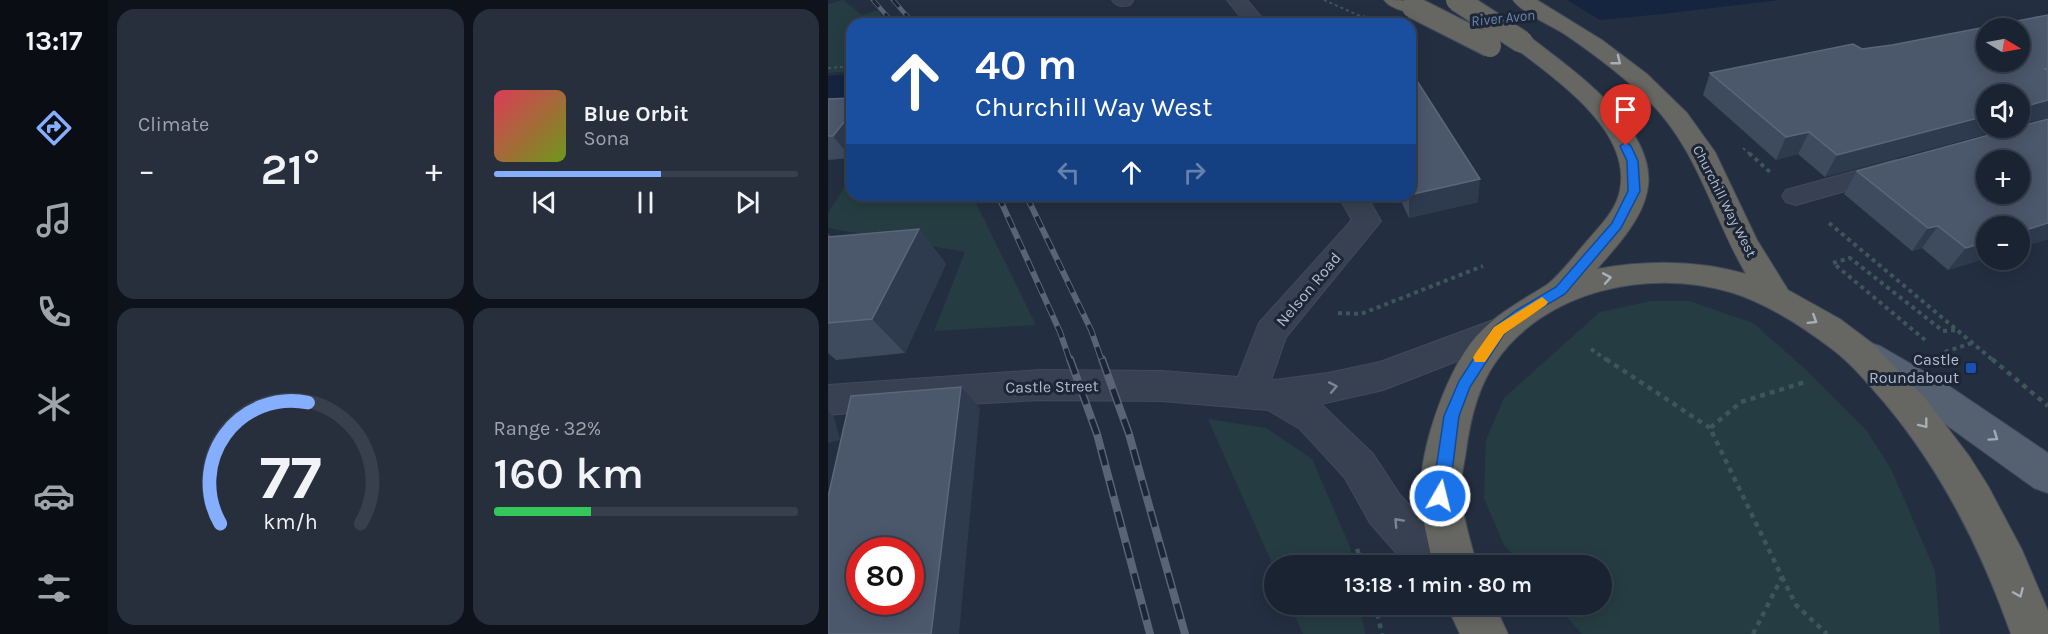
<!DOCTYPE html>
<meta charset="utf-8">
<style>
:root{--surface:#1a2331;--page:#272f3d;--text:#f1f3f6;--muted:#9fa4ab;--line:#38404d;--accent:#85aeff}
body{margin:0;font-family:Karla,sans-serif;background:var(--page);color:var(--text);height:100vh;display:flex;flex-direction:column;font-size:22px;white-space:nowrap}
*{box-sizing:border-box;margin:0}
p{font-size:20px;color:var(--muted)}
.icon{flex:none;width:33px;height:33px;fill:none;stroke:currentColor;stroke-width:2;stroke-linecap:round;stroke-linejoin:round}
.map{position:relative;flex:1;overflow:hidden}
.details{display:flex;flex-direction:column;gap:9px;padding:9px;background:#0e131b;width:720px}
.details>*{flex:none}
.top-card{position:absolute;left:18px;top:18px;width:570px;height:183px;border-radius:18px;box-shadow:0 3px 15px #0003,0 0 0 2px var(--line);background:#1a4fa0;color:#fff;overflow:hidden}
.needle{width:39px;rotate:100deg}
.controls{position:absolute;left:1148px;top:18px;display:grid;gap:12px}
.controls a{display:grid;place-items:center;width:54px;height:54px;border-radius:50%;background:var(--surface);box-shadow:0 3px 15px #0003,0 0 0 2px var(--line);font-size:30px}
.speed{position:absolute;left:18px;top:537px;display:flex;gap:12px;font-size:30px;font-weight:700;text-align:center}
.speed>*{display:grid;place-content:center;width:78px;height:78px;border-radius:50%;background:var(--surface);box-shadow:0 3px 15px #0003,0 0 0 2px var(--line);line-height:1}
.speed .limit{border:9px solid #d22;background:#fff;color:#111}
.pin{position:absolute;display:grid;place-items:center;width:51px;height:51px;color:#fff;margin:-62px -26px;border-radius:50% 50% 50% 0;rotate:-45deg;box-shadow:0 0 6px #0007}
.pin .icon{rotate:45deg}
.me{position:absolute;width:66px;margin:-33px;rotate:8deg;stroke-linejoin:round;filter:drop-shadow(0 0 4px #0008)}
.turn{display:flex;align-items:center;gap:21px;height:126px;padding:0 30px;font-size:27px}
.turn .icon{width:78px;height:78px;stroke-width:2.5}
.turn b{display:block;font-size:42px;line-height:51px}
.lanes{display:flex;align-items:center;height:57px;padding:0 30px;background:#0003;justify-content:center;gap:30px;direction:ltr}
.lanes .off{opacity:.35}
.big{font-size:45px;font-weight:600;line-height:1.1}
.details .card{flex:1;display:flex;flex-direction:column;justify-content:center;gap:9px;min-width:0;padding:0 21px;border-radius:18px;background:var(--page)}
.details .dial{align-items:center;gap:0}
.dial svg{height:156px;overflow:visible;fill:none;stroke:var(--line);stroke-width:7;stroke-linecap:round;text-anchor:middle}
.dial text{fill:var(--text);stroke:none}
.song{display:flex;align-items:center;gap:18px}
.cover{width:72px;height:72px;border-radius:9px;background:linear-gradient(135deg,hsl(350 70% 55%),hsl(80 70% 35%))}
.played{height:6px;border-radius:3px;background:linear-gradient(90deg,var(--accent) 55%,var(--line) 55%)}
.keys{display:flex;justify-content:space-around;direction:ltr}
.heat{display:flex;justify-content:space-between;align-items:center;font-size:33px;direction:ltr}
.charge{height:9px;border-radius:4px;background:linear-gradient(90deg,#34c759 32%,var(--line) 0)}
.details .tiles{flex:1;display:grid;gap:9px;grid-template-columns:repeat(2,1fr)}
.trip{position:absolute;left:436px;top:555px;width:348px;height:60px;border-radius:30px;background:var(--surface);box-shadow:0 3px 15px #0003,0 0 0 2px var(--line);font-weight:600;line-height:60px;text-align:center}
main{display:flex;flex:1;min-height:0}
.tab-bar{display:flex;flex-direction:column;width:108px;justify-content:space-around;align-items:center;background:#0a0e14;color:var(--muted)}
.tab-bar .icon{width:42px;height:42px}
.tab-bar .on{color:var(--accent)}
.tab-bar b{font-size:27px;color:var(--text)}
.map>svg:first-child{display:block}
.green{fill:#253d42}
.water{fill:#152540}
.pier{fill:#232f41}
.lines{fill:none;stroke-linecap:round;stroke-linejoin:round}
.minor-casing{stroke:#414a5a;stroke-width:2}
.tertiary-casing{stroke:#414a5a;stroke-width:2}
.primary-casing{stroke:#414a5a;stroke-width:2}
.trunk-casing{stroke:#424c5b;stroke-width:2}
.path-far2{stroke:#3e565a;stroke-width:2;stroke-dasharray:3 3;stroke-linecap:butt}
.path-far1{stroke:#3e565a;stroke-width:4;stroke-dasharray:4 4;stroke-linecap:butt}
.path{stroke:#3e565a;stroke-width:4.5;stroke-dasharray:5 5;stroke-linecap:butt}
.minor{fill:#384151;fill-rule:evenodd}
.tertiary{fill:#384151;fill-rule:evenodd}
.primary{fill:#556071;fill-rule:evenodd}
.trunk{fill:#666662;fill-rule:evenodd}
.rail-far2-casing{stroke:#596478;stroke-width:4.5}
.rail-far1-casing{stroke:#596478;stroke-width:6}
.rail-casing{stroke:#596478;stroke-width:8}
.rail-far2{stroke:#1c2636;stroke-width:3;stroke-dasharray:9;stroke-linecap:butt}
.rail-far1{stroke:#1c2636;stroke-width:4;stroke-dasharray:12;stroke-linecap:butt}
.rail{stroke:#1c2636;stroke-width:5;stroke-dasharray:16;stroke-linecap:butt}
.trunk-bridge-casing{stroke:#424c5b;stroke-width:24;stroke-linecap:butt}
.trunk-bridge{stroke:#666662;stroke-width:22}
.wall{fill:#3e4b5f}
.shaded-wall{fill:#2e3a4e}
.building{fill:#4b576b;stroke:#5b677a;stroke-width:1.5;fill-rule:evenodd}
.oneway{stroke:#a8afbb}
.oneway2{stroke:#7c8594}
.oneway3{stroke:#a1aab9}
.route{fill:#1a73e8;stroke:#114b97;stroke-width:1.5}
.slow{fill:#f59e0b}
.transit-dot{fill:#1a4fb4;stroke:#1c2636;stroke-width:2}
.labels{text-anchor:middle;stroke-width:6;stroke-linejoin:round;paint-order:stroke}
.far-street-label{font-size:14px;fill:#b4bccb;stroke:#1c2636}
.far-water-label{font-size:15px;font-style:italic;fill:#6b84ad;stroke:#1c2636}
.street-label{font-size:16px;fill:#b4bccb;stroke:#1c2636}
.poi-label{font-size:16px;fill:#b4bccb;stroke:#1c2636;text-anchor:end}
</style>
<main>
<nav class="tab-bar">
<b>13:17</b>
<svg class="icon on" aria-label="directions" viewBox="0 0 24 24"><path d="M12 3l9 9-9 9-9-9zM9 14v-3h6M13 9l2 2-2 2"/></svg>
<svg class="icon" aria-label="music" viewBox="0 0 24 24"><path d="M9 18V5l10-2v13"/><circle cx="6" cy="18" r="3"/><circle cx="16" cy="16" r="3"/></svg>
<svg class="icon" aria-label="phone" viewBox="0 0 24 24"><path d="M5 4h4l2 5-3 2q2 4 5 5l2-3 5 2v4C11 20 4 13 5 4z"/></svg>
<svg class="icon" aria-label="climate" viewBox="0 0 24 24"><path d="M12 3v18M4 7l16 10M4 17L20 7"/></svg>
<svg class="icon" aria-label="car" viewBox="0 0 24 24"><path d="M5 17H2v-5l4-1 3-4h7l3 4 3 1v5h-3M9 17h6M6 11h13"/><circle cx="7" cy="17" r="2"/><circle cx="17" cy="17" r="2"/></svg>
<svg class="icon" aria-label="filters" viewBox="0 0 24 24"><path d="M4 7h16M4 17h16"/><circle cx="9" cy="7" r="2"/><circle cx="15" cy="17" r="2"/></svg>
</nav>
<section class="details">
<div class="tiles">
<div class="card"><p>Climate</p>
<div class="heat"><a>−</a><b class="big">21°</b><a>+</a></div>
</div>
<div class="card">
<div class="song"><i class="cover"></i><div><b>Blue Orbit</b><p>Sona</p></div></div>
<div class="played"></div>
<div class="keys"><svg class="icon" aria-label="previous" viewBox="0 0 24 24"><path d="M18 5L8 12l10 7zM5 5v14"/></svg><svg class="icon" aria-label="pause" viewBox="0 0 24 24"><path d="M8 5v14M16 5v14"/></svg><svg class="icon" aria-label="next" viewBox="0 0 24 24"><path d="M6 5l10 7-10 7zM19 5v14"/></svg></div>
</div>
<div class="card dial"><svg viewBox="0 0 100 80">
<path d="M14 69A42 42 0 1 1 86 69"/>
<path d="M14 69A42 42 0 0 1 59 7" stroke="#85aeff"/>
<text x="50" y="56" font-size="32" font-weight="700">77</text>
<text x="50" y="72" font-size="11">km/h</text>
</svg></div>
<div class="card"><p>Range · 32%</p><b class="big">160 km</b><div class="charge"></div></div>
</div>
</section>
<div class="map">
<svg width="1220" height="634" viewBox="0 0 1220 634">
<rect width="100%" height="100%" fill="#232f41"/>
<!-- green -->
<path class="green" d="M 15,0 L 34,15 L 51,10 L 56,24 L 24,24 L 24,71 L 0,73 L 0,4 Z
M 24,175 L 24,195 L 144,195 L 208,325 L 106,331 L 137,252 L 0,228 L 0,213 Z
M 823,301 L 861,301 L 925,323 L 977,369 L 1039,431 L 1064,471 L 1107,571 L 1112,634 L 754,634 L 728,605 L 774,604 L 774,566 L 694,565 L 676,545 L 656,498 L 658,440 L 676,398 L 772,312 Z
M 380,419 L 438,428 L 484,459 L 522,547 L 525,565 L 447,566 L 447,570 Z
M 462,605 L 532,605 L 537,634 L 475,634 Z"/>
<!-- water -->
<path class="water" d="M 721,0 L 951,0 L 835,14 L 582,38 L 582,24 L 524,24 L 556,18 Z
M 24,74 L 24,101 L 0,103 L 0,76 Z"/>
<!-- pier -->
<path class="pier" d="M 693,0 L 739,0 L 777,23 L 596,40 L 582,33 L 582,24 L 564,24 L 549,17 Z"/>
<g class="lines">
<!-- minor casing -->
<g class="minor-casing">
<path id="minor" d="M 284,0 L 304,0 L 305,1 L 302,5 C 294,7 289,7 284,0 Z
M 399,0 L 419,0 L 439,24 L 418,24 Z
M 1068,160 L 1077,162 L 1081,168 L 1077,174 L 968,205 L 958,202 L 954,196 L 958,190 Z
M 510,195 L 538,195 L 553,221 L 458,337 L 435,403 L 422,407 L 409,403 L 404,392 L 431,323 L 524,220 Z"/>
</g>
<!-- tertiary casing -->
<g class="tertiary-casing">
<path id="tertiary" d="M 671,318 L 683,322 L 688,331 L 683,340 L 555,390 L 493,404 L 545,454 L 572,495 L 624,551 L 631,566 L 580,566 L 542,523 L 517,478 L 496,455 L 472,429 L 440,410 L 334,401 L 212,400 L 101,406 L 0,415 L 0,385 L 212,370 L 334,371 L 447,380 L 500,373 L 552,362 Z"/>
</g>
<!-- primary casing -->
<g class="primary-casing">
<path id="primary" d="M 1040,342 L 1052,346 L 1118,384 L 1220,453 L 1220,493 L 1206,488 L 1092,406 L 1028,366 L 1023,356 L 1028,346 Z"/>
</g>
<!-- trunk casing -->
<g class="trunk-casing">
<path id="trunk" d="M 556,0 C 568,0 587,0 595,7 L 592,11 C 581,14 563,9 556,0 Z
M 685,0 L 709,0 L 774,40 L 819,74 L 859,113 L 887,152 L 929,240 L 960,290 L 1012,319 L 1044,343 L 1097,398 L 1141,456 L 1160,486 L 1194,550 L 1220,611 L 1220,634 L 1183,634 C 1153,549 1114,471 1056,402 C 1039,383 1024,364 1004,349 C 974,326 938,303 902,292 C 821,268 716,290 667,363 C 649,389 642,421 638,451 C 636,465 632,479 633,493 C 634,517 643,542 649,566 L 605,566 C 601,543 594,521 593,498 C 590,453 616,380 642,344 C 662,317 690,303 717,286 C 729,279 750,251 760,240 C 772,226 789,209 792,190 C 804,130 727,79 686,47 L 683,42 L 686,37 L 694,36 L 702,37 C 743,69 833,130 819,192 C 813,221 787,248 769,269 C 819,260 869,260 918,274 C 884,216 870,149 820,100 C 795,76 767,55 738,35 C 724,26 694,13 685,0 Z
M 618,604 L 666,604 L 680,634 L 632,634 Z"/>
</g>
<!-- path-far2 -->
<path class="path-far2" d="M 496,0 L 532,16
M 464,24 L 537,16
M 0,68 L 24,66
M 915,148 L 923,155"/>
<!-- path-far1 -->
<path class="path-far1" d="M 921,153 L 943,173
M 1001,223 L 1166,361
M 510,313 L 533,314 L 655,266
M 1097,340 L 1005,263 L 1022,258 L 1115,331 L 1129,330
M 763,349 L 780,361
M 1117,352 L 1144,343"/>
<!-- path -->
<path class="path" d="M 778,359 L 882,428
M 1164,359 L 1220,406
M 529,549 L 535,566
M 954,577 L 968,605 L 999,634
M 547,604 L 554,634
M 925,634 L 954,577 L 882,428 L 913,402 L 977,382"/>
<!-- minor -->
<use href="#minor" class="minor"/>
<!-- tertiary -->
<use href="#tertiary" class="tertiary"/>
<!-- primary -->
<use href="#primary" class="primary"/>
<!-- trunk -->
<use href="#trunk" class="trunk"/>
<!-- rail-far2 casing -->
<g class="rail-far2-casing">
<path id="rail-far2" d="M 45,0 L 66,24
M 65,0 L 86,24"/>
</g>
<!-- rail-far1 casing -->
<g class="rail-far1-casing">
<path id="rail-far1" d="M 170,195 L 232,332 L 242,361
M 198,195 L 263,330 L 274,361"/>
</g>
<!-- rail casing -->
<g class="rail-casing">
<path id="rail" d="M 242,359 L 269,434 L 322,634
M 274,359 L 301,434 L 357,634"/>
</g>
<!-- rail-far2 -->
<use href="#rail-far2" class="rail-far2"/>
<!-- rail-far1 -->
<use href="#rail-far1" class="rail-far1"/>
<!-- rail -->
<use href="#rail" class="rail"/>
<!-- trunk-bridge casing -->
<g class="trunk-bridge-casing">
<path id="trunk-bridge" d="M 629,0 L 694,42
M 585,7 L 662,46"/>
</g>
<!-- trunk-bridge -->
<use href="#trunk-bridge" class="trunk-bridge"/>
</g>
<!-- wall -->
<path class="wall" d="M 1220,15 L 997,177 L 970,154 L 948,160 L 875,95 L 882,73 L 1064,45 Z
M 24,98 L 24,156 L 23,158 L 0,160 L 0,99 Z
M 1220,119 L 1220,239 L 1120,270 L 1094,248 L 1084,251 L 1016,194 L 1029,171 Z
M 570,195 L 582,195 L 650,202 L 581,218 Z
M 91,229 L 118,264 L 77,353 L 8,360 L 0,353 L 0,233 L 3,237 Z"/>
<!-- shaded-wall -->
<path class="shaded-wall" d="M 1220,100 L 1220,118 L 1191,125 L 1191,108 Z
M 24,112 L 24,156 L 23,158 L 5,136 Z
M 1158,116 L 1158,128 L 1183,128 L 997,177 L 1009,155 Z
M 981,132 L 970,154 L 948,160 L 958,137 Z
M 652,179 L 650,202 L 581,218 L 581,195 Z
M 1220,223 L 1220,239 L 1191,248 L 1191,232 Z
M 1110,226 L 1094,248 L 1084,251 L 1100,228 Z
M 91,229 L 118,264 L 77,353 L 44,319 Z
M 1158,242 L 1158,258 L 1120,270 L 1138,248 Z
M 133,387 L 152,408 L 131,634 L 103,634 Z
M 0,411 L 6,417 L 12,440 L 0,443 Z"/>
<!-- building -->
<path class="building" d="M 1220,15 L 1220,68 L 1217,69 L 1220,70 L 1220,100 L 1191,108 L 1191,94 L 1158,94 L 1158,116 L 1009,155 L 981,132 L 958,137 L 882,73 L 1025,44 L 1034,49 L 1064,45 ZM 1158,28 L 1191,28 L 1191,62 L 1158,62 Z
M 582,70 L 652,179 L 581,195 L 582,195 Z
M 24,98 L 24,112 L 5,136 L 0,136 L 0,99 Z
M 1220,119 L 1220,223 L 1191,232 L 1191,226 L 1158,226 L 1158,242 L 1138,248 L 1110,226 L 1100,228 L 1029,171 ZM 1158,160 L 1191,160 L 1191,194 L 1158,194 Z
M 91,229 L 44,319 L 0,323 L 0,237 Z
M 133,387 L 103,634 L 0,634 L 0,497 L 23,396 ZM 32,550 L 82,550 L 82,602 L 32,602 Z"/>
<!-- one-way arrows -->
<defs><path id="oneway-chevron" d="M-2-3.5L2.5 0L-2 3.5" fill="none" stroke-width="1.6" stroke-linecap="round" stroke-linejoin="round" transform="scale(1.5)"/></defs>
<g class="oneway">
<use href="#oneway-chevron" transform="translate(789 61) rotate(38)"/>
<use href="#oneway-chevron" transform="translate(779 278) rotate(-10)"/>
<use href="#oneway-chevron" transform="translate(985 320) rotate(32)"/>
<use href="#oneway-chevron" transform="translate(1096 424) rotate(52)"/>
<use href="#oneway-chevron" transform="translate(1191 593) rotate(67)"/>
</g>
<g class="oneway2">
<use href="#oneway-chevron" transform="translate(505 387) rotate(-11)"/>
<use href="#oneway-chevron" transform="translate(570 522) rotate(-133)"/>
</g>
<use class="oneway3" href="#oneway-chevron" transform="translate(1166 437) rotate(35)"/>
<!-- route -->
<path class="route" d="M 798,142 L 803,146 L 810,161 L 812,191 L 793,228 L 737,294 L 698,317 L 676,334 L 642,387 L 631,416 L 621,496 L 618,502 L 612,504 L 606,502 L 604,496 L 616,416 L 631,381 L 666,327 L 689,310 L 728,287 L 784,223 L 800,191 L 799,161 L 792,146 Z"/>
<!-- slow -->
<path class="slow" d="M 714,297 L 720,302 L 718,305 L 676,334 L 657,362 L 647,362 L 645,358 L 647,354 L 666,327 Z"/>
<!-- markers -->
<rect class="transit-dot" x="1137" y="362" width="12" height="12" rx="3"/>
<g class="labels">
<!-- far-street labels -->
<g class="far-street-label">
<text transform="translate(897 201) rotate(63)" y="5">Churchill Way West</text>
</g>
<!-- far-water labels -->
<g class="far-water-label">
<text transform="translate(675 18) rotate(-6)" y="5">River Avon</text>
</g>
<!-- street labels -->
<g class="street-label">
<text transform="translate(480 289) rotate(-50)" y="6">Nelson Road</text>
<text transform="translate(224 386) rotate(-1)" y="6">Castle Street</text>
</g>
<!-- poi labels -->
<g class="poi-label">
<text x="1131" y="365">Castle<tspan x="1131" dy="18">Roundabout</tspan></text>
</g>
</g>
</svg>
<div class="controls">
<a><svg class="needle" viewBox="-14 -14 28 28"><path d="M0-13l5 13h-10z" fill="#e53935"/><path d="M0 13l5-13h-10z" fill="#9fa4ab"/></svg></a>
<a><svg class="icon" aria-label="sound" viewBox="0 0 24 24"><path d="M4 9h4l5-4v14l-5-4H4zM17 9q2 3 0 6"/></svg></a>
<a>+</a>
<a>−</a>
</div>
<div class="speed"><div class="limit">80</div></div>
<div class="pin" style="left:798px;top:146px;background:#d93025"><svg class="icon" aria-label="arrive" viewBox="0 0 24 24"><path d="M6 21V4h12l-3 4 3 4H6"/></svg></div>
<svg class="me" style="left:612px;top:496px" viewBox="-20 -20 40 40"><circle r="17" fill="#1a73e8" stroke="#fff" stroke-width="3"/><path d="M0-11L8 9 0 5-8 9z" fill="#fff"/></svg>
<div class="trip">13:18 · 1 min · 80 m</div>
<div class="top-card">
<div class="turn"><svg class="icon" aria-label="ahead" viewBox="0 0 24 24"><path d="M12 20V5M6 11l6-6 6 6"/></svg><div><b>40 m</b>Churchill Way West</div></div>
<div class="lanes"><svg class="icon off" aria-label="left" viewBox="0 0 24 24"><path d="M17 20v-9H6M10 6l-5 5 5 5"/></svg><svg class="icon" aria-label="ahead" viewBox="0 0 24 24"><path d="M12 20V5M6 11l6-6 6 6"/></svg><svg class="icon off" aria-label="right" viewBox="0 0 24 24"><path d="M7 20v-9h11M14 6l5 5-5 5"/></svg></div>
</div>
</div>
</main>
